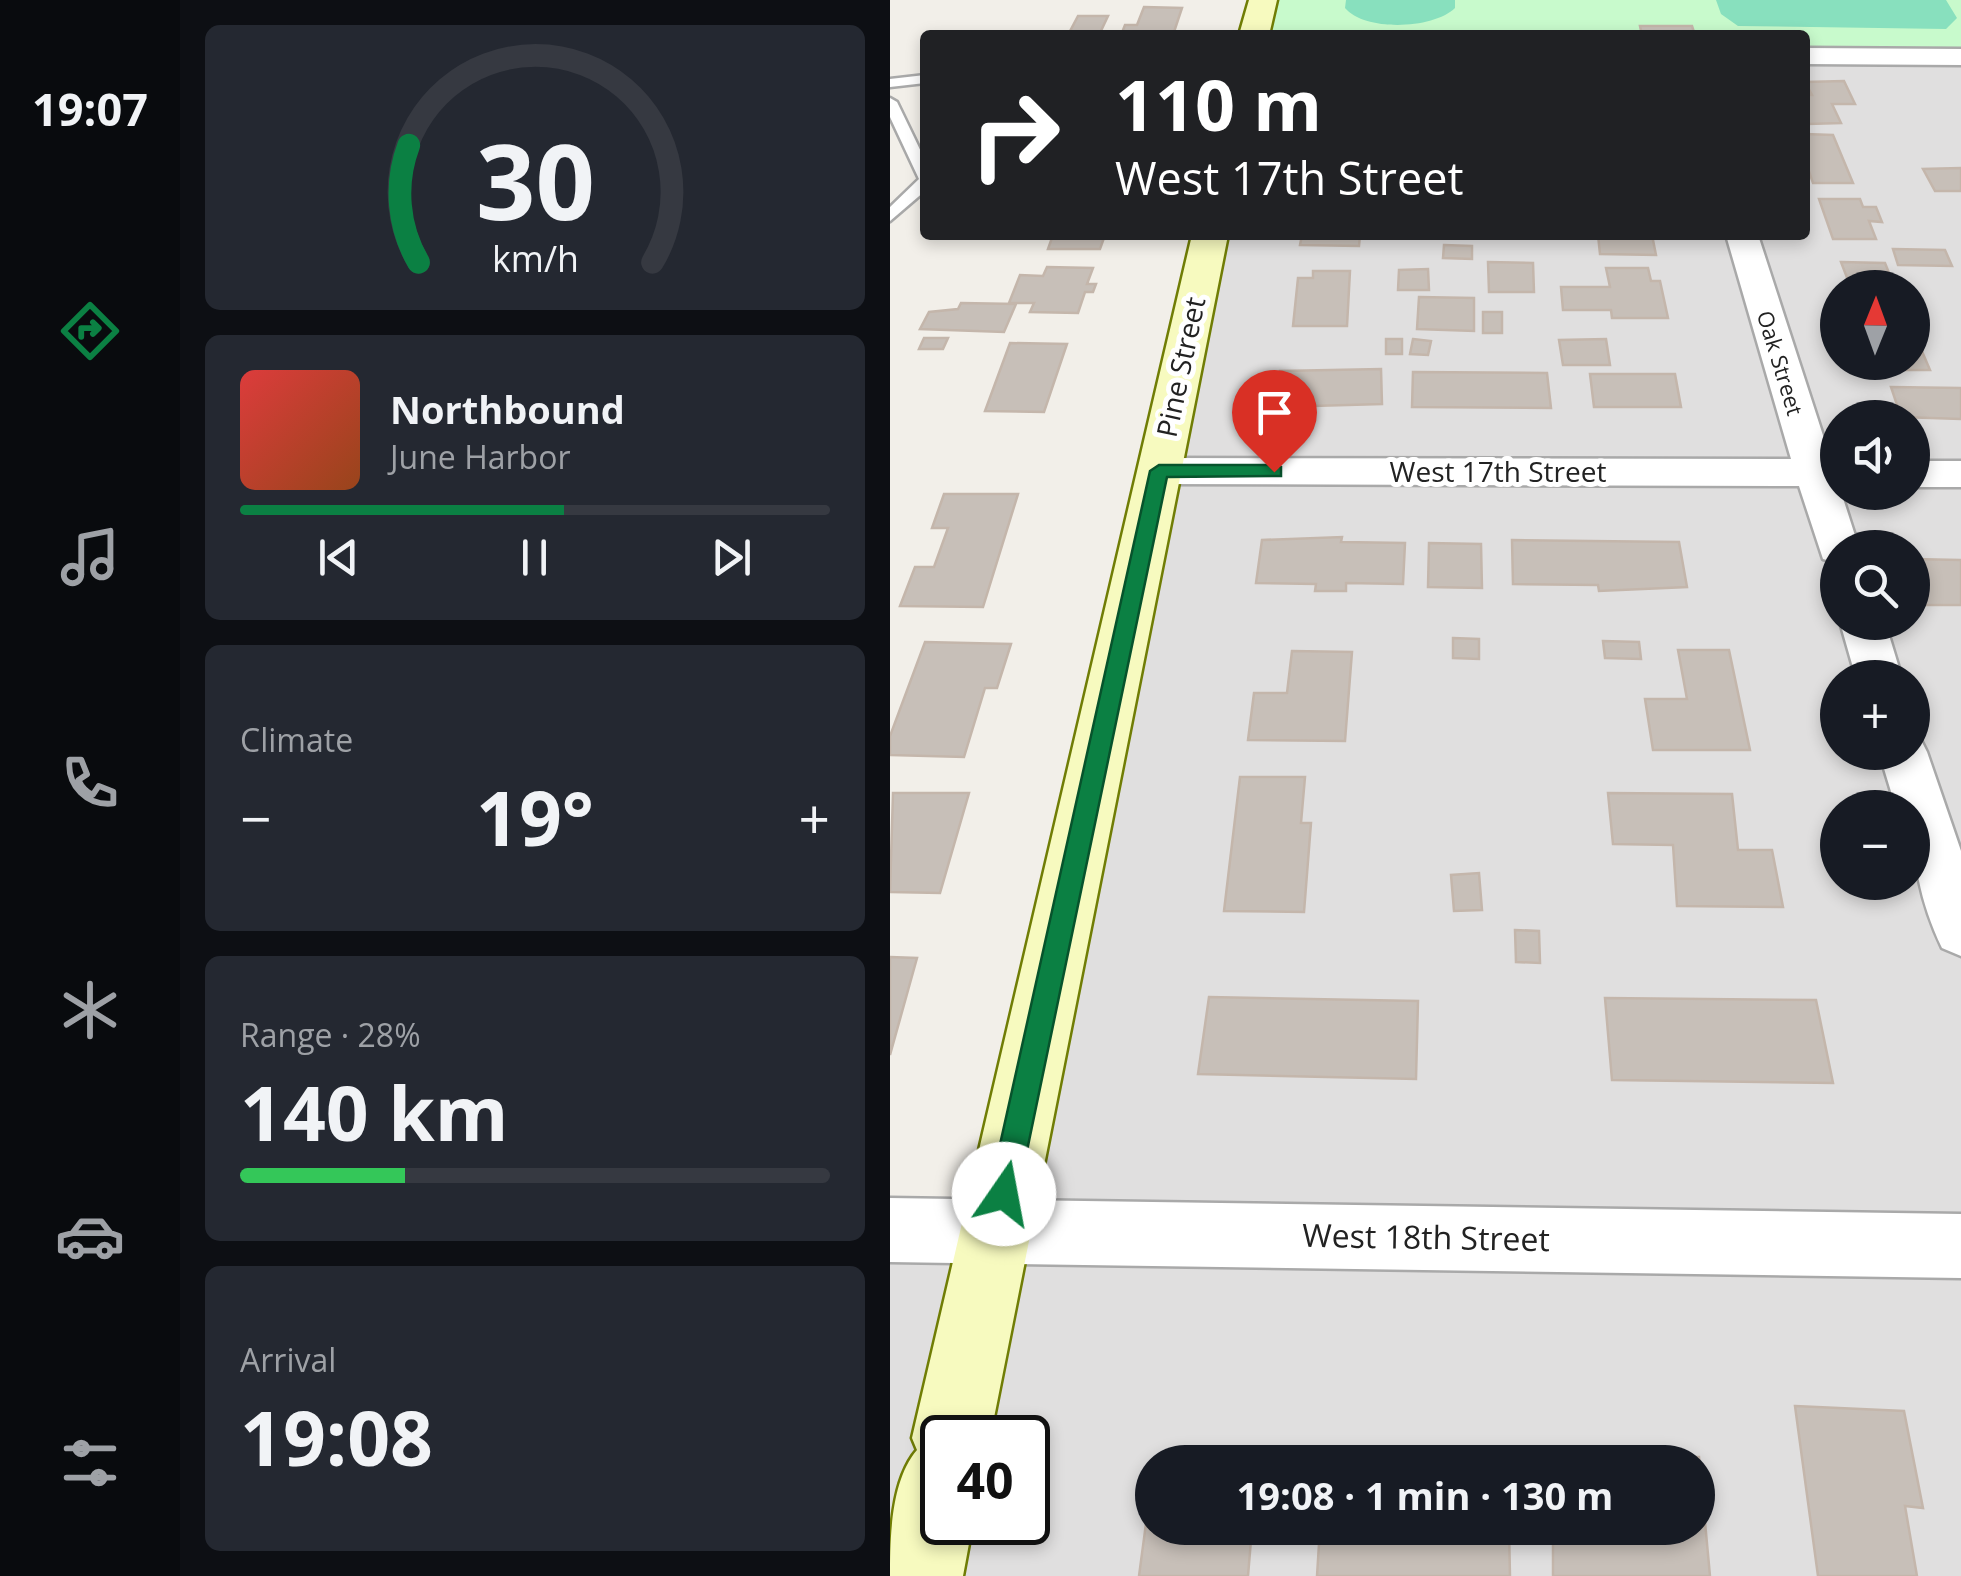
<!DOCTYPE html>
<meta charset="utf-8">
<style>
:root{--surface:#171b24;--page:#242831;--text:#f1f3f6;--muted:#9ea1a6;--line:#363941;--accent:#0b8043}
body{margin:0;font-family:"Open Sans",sans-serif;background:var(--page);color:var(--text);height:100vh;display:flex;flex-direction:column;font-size:38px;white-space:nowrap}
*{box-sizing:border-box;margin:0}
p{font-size:32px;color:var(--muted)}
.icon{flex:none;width:55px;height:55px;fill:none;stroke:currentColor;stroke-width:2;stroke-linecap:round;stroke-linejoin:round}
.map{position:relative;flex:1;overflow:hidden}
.sheet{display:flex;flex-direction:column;gap:25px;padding:25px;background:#0d0f14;width:710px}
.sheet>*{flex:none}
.top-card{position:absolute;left:30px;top:30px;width:890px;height:210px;border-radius:10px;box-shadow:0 5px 15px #0003;background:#202124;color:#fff;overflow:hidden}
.needle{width:65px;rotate:1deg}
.fabs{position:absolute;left:930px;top:270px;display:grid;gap:20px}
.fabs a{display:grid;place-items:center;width:110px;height:110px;border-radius:50%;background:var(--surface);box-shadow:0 5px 15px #0003;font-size:50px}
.speed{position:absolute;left:30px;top:1415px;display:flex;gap:20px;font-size:50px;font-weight:700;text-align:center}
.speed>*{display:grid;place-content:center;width:130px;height:130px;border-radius:50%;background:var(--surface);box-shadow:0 5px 15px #0003;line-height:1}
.speed .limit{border:5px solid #111;border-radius:15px;background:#fff;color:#111}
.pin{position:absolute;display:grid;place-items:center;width:85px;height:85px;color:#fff;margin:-102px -42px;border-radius:50% 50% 50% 0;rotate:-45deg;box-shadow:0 0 10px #0007}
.pin .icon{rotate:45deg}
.me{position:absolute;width:110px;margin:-55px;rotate:12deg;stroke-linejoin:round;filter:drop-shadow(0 0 8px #0008)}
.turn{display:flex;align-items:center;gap:35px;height:210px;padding:0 30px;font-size:45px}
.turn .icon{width:130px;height:130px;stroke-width:2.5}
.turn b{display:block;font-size:70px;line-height:85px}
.big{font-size:75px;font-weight:700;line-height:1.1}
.sheet .widget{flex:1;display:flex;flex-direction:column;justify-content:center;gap:15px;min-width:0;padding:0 35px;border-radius:15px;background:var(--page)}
.sheet .dial{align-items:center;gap:0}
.dial svg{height:260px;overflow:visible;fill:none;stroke:var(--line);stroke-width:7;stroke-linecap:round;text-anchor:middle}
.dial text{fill:var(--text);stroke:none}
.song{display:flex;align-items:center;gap:30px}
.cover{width:120px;height:120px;border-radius:15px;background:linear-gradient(135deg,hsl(0 70% 55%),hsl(20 70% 35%))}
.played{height:10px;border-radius:5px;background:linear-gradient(90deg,var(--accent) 55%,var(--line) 55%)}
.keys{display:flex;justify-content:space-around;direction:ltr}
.heat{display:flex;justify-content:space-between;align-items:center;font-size:55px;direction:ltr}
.charge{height:15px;border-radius:8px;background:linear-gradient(90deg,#34c759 28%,var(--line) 0)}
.trip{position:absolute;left:245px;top:1445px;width:580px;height:100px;border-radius:50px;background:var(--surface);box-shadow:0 5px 15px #0003;font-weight:700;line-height:100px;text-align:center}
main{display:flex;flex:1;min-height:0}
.menu{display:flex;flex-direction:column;width:180px;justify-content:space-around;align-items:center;background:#090b0e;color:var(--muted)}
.menu .icon{width:70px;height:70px}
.menu .current{color:var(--accent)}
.menu b{font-size:45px;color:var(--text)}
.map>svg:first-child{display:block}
.residential{fill:#e0dfdf;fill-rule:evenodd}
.park{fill:#c8facc}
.pitch{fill:#88e0be}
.building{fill:#c7bfb8;stroke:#c4b6ab;stroke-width:2.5}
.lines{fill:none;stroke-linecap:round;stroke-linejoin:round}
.lane-casing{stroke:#a9a9a9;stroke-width:5}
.street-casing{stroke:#a9a9a9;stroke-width:5}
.secondary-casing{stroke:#707d05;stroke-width:5}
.lane{fill:#fff;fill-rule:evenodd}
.street{fill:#fff;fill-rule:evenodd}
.secondary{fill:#f7fabf;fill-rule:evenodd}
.route{fill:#0b8043;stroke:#07532c;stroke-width:2.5}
.labels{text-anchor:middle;stroke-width:10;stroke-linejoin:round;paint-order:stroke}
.far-street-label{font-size:22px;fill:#222;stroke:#fff}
.street-label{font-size:28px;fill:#222;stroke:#fff}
.near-street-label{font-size:32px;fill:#222;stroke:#fff}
</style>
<main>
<nav class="menu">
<b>19:07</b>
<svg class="icon current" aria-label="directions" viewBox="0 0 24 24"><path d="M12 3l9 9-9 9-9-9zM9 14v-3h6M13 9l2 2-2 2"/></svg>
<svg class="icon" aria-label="music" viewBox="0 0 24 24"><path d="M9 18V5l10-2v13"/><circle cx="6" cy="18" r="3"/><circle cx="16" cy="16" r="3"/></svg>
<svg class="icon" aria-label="phone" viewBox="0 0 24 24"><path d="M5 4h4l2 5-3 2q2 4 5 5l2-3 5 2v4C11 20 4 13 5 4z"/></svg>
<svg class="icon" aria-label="climate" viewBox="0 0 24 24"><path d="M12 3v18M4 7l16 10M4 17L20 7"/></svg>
<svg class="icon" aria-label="car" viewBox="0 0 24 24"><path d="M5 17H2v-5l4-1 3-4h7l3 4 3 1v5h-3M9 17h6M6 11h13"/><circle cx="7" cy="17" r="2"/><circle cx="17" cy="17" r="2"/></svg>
<svg class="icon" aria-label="filters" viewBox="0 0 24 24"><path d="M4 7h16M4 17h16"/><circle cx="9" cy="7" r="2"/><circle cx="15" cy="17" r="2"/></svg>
</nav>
<section class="sheet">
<div class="widget dial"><svg viewBox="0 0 100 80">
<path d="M14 69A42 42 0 1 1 86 69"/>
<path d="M14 69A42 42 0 0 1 11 33" stroke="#0b8043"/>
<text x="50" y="56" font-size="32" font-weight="700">30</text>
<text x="50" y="72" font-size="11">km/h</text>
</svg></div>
<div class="widget">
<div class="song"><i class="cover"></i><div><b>Northbound</b><p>June Harbor</p></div></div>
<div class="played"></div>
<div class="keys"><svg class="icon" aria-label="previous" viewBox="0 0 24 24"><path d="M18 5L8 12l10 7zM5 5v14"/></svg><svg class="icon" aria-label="pause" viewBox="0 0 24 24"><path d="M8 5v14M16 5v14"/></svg><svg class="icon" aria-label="next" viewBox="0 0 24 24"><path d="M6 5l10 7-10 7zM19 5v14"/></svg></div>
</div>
<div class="widget"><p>Climate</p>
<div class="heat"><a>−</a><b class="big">19°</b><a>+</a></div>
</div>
<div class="widget"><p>Range · 28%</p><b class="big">140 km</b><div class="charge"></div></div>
<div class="widget"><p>Arrival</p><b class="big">19:08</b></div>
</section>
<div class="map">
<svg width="1071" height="1576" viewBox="0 0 1071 1576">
<rect width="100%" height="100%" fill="#f2efe9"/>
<!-- residential -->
<path class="residential" d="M 1071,0 L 1071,1576 L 0,1576 L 0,1230 L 105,1232 L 320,235 L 915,235 L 915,35 ZM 948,288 L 1022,288 L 1022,362 L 948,362 ZM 948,418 L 1022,418 L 1022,492 L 948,492 ZM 948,548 L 1022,548 L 1022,622 L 948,622 ZM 948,678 L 1022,678 L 1022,752 L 948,752 ZM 948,808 L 1022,808 L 1022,882 L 948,882 ZM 52,1438 L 138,1438 L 138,1522 L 52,1522 ZM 262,1462 L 808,1462 L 808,1528 L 262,1528 Z"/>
<!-- park -->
<path class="park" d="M 373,0 L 1071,0 L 1071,57 L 915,56 L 915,35 L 364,35 Z"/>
<!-- pitch -->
<path class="pitch" d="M 456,0 L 565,0 L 565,8 C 544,29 475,32 455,8 Z
M 826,0 L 1056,0 L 1067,18 L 1056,29 L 848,26 L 831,14 Z"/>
<!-- building -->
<path class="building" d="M 254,7 L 292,8 L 283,35 L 231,35 L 235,25 L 247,25 Z
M 188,16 L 218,16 L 209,35 L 178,35 Z
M 750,26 L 802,26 L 805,35 L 752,35 Z
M 954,81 L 965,104 L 942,104 L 951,123 L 918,124 L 915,95 L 922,95 L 915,82 Z
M 915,134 L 943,135 L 963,183 L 923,183 L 915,160 Z
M 1071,168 L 1071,191 L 1045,191 L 1033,169 Z
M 929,199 L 970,199 L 973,207 L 986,207 L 992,222 L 979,221 L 986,239 L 943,239 Z
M 163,235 L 215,235 L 210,249 L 158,249 Z
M 412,235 L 470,235 L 469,246 L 410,245 Z
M 708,235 L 762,235 L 766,255 L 710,254 Z
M 554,245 L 582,246 L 582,259 L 553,258 Z
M 1003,249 L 1055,250 L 1062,266 L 1008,265 Z
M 598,262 L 643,263 L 644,292 L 599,292 Z
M 951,262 L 995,263 L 1005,288 L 961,288 Z
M 157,267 L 203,268 L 197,284 L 206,284 L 203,292 L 195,292 L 188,313 L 140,312 L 144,303 L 119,303 L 130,275 L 153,276 Z
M 716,268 L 758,268 L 761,281 L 770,281 L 778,318 L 722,318 L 721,310 L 673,310 L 671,287 L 720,287 Z
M 538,269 L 539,290 L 508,290 L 509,270 Z
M 423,271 L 460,271 L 457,326 L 403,326 L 408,278 L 423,278 Z
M 529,297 L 584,298 L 584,331 L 527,329 Z
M 71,303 L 126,304 L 114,332 L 30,329 L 39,312 L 68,309 Z
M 593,312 L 612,312 L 612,333 L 593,333 Z
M 1022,328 L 1040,370 L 993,370 L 990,362 L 1022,362 Z
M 34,338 L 58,338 L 53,349 L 29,349 Z
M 496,339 L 512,339 L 512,354 L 496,354 Z
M 523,339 L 541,341 L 538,355 L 520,354 Z
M 716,339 L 720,365 L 673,365 L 669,340 Z
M 120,343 L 177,344 L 154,412 L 95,411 Z
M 491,369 L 492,404 L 388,407 L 390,371 Z
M 523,372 L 657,373 L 661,408 L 522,407 Z
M 700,374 L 785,374 L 791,407 L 704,407 Z
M 1001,387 L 1071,388 L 1071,419 L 1011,417 Z
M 54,494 L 128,494 L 93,607 L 10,606 L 25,567 L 44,567 L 58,528 L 42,528 Z
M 452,537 L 451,542 L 515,543 L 513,584 L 456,583 L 456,591 L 425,591 L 426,584 L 366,583 L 372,540 Z
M 622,540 L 789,542 L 797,587 L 709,591 L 708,585 L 623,584 Z
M 539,543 L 591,544 L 592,588 L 538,587 Z
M 1022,559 L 1071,560 L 1071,605 L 1035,605 Z
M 563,638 L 589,639 L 589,659 L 563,658 Z
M 713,641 L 749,642 L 751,659 L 715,658 Z
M 35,642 L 121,644 L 107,688 L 95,688 L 74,757 L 0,755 L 0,736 Z
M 788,650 L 839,650 L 860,750 L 763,750 L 755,699 L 797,699 Z
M 402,651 L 462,652 L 455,741 L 358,740 L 364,693 L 397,693 Z
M 350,777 L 415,777 L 411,823 L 421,823 L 414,912 L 334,911 Z
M 3,793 L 79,793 L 50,893 L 0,892 Z
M 718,793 L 842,794 L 848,850 L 882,850 L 893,907 L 787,906 L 783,845 L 723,844 Z
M 589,873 L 592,910 L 564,911 L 561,875 Z
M 625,930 L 649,931 L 650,963 L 626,962 Z
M 0,957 L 27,958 L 0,1055 Z
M 319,997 L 528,1001 L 526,1079 L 308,1074 Z
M 715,998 L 926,1000 L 943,1083 L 722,1080 Z
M 905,1406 L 1014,1411 L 1033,1508 L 1015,1506 L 1027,1576 L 928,1576 Z
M 435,1452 L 618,1456 L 618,1462 L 434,1462 Z
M 809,1457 L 820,1576 L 663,1576 L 663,1528 L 808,1528 L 808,1462 L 661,1460 Z
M 259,1501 L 262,1528 L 362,1528 L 358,1576 L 249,1576 Z
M 430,1528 L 619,1528 L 620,1576 L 427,1576 Z"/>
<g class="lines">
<!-- lane casing -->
<g class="lane-casing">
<path id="lane" d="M 35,75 L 35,83 L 0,87 L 0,79 Z
M 0,98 L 7,102 L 35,160 L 35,191 L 0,221 L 0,207 L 29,179 L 0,117 Z"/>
</g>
<!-- street casing -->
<g class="street-casing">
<path id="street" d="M 915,48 L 1071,49 L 1071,65 L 915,64 Z
M 836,235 L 868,235 L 941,460 L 948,460 L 948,492 L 951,492 L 969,548 L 948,548 L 948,563 L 933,559 L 909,486 L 269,484 L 255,480 L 249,471 L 255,462 L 269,458 L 901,459 Z
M 1022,461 L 1071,461 L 1071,487 L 1022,487 Z
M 950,622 L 995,622 L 1012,678 L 966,678 Z
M 1022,735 L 1030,738 L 1037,752 L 1071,851 L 1071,956 L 1052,948 C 1030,902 1022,858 1022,808 L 1006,808 L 989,752 L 1022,752 Z
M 0,1198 L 1071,1214 L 1071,1278 L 0,1262 Z"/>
</g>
<!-- secondary casing -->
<g class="secondary-casing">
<path id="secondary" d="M 359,0 L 387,0 L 379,35 L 349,35 Z
M 302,235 L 338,235 L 100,1438 L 52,1438 L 52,1522 L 83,1522 L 73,1576 L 0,1576 C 0,1537 1,1480 27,1450 L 22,1438 Z"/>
</g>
<!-- lane -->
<use href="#lane" class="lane"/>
<!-- street -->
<use href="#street" class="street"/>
<!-- secondary -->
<use href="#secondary" class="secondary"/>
</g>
<!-- route -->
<path class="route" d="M 384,465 L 391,467 L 391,476 L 277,477 L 128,1194 L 124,1204 L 114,1208 L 103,1204 L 99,1194 L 260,471 L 269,465 Z"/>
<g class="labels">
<!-- far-street labels -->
<g class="far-street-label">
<text transform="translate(890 363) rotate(73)" y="8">Oak Street</text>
</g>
<!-- street labels -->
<g class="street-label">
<text transform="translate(291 367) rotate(-78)" y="10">Pine Street</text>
<text x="608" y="482">West 17th Street</text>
</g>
<!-- near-street labels -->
<g class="near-street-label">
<text transform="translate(536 1238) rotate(1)" y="11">West 18th Street</text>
</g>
</g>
</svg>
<div class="fabs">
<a><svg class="needle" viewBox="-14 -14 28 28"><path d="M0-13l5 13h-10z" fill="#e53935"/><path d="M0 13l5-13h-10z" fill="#9ea1a6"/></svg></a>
<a><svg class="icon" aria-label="sound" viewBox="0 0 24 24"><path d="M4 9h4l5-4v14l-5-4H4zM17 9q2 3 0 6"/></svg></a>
<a><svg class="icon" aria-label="search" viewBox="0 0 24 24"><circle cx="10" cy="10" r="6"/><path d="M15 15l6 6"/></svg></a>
<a>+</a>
<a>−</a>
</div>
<div class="speed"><div class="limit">40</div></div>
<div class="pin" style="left:384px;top:472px;background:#d93025"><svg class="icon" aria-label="arrive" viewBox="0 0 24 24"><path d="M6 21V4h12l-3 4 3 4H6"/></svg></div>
<svg class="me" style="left:114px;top:1194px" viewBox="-20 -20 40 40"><circle r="19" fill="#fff"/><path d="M0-13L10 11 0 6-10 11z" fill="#0b8043"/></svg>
<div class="trip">19:08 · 1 min · 130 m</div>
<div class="top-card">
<div class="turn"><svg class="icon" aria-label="right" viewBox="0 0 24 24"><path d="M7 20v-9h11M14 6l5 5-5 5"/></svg><div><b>110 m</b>West 17th Street</div></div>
</div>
</div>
</main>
